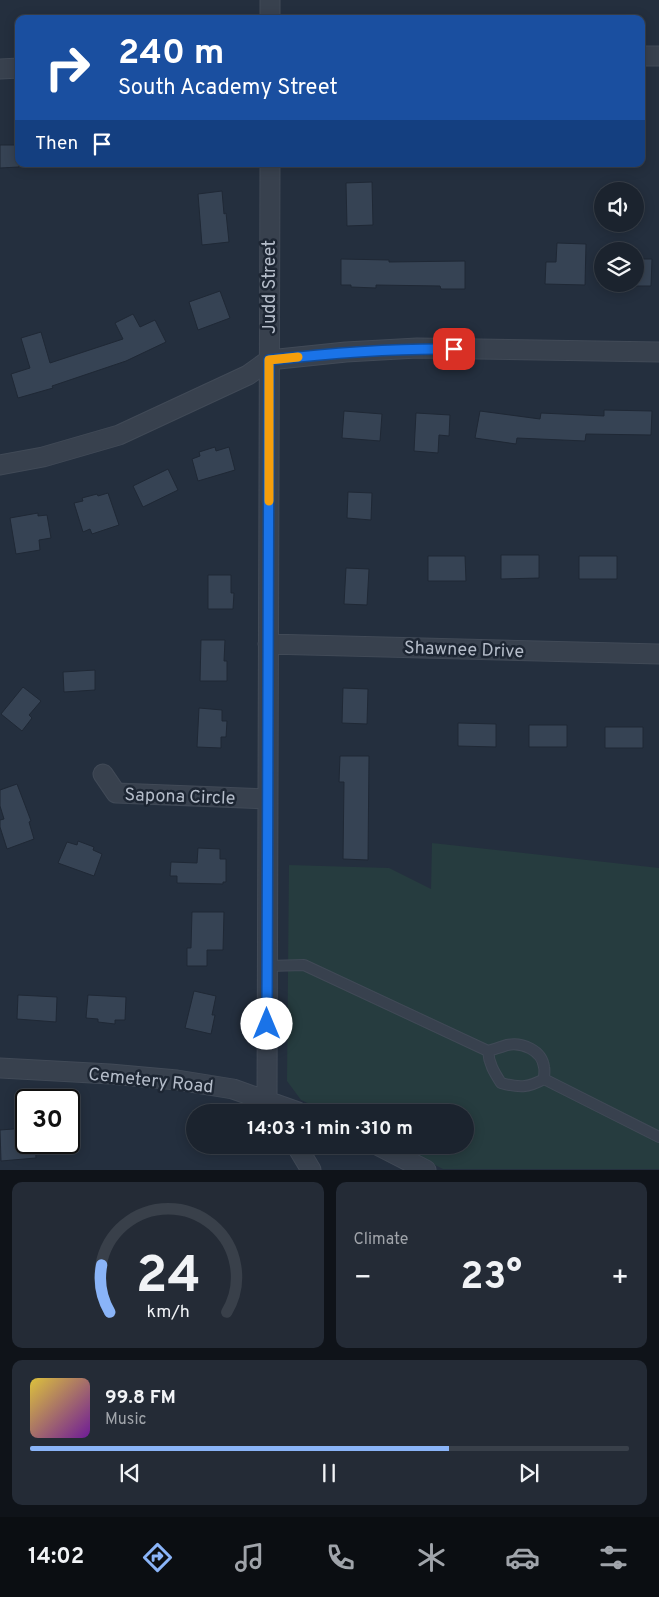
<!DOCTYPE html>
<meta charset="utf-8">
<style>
:root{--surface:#1b232e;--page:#242b36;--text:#f1f3f6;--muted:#a0a4aa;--line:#39404a;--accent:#8ab4f8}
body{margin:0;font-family:Overpass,sans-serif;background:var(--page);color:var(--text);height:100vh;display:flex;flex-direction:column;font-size:19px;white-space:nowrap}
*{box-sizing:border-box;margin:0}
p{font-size:16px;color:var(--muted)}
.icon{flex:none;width:28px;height:28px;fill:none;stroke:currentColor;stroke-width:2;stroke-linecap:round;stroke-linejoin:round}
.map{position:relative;height:1170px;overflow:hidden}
.details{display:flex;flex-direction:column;gap:12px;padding:12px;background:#0f1319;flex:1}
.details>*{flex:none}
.hud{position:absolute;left:15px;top:15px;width:630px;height:152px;border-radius:10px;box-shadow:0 2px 12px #0003,0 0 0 1px var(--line);background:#1a4fa0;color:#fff;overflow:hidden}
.fabs{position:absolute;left:594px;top:182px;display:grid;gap:10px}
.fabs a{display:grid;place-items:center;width:50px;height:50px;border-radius:50%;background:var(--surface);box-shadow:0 2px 12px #0003,0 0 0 1px var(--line);font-size:25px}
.speed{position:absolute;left:15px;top:1089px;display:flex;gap:10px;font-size:25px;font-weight:700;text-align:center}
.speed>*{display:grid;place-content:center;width:65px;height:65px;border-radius:50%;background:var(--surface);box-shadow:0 2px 12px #0003,0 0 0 1px var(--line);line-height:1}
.speed .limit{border:2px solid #111;border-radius:8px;background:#fff;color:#111}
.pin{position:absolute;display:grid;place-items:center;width:42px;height:42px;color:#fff;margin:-21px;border-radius:10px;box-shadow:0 2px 8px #0006}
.me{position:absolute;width:55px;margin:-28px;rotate:0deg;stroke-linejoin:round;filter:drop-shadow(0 0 4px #0008)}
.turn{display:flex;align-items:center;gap:18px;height:105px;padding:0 20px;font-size:22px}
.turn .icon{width:65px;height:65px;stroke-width:2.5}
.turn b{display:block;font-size:35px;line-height:42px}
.then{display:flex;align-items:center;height:48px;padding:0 20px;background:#0003;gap:10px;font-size:19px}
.big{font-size:38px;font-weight:700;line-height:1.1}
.details .card{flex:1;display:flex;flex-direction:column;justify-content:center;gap:8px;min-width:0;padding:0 18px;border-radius:10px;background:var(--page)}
.details .dial{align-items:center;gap:0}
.dial svg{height:130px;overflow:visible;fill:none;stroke:var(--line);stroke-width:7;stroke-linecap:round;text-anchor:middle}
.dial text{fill:var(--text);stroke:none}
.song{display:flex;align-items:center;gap:15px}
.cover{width:60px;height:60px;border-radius:8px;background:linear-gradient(135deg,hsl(50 70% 55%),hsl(280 70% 35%))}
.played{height:5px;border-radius:2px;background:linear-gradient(90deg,var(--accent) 70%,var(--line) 70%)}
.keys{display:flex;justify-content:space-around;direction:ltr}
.heat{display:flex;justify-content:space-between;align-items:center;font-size:28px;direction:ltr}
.details .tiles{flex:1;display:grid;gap:12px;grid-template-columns:1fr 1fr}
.card:last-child{grid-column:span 2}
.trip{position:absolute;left:186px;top:1104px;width:288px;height:50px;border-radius:25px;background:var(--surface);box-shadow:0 2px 12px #0003,0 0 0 1px var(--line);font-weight:700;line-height:50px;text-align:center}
.menu{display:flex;height:80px;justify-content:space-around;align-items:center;background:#0b0e12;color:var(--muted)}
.menu .icon{width:35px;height:35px}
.menu .current{color:var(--accent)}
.menu b{font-size:22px;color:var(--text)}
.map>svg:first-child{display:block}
.green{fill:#263c3f}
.building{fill:#364354;stroke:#1f2835}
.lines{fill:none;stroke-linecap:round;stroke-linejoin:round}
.lane-casing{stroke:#414a57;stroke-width:12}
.street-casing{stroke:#414a57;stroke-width:21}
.lane{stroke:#38414e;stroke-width:10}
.street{stroke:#38414e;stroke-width:19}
.route-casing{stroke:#114b97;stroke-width:12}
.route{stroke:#1a73e8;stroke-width:9}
.slow{stroke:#f59e0b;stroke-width:9}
.labels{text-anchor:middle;stroke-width:5;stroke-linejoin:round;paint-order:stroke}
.street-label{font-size:18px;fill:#b4bcc9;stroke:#1d2633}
</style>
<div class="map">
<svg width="659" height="1170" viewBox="0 0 659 1170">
<rect width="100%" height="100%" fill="#242f3e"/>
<!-- green -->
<path class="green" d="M 432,843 L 659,868 L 659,1169 L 443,1169 L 395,1145 L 465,1145 L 465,1112 L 327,1112 L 301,1100 L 287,1081 L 289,865 L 389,868 L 431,889 Z"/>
<!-- building -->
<path class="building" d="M 0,145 L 19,145 L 19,167 L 0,168 Z
M 372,182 L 373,225 L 347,226 L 346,183 Z
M 222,191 L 224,214 L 226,213 L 229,242 L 202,245 L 198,194 Z
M 557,243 L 586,244 L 585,285 L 545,284 L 546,262 L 556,262 Z
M 341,259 L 389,260 L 389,262 L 465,261 L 465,289 L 441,289 L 440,286 L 376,285 L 376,288 L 351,287 L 351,285 L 341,285 Z
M 635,259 L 652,259 L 651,286 L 635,286 Z
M 220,291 L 230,318 L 198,330 L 189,302 Z
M 133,314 L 140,327 L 155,320 L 166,342 L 126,361 L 52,386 L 53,388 L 18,398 L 11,374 L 30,368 L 21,338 L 41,332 L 50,363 L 123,339 L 115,323 Z
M 604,410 L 652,411 L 651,435 L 586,434 L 585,441 L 517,438 L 516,444 L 475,438 L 480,411 L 540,419 L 541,413 L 604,416 Z
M 344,411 L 382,414 L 380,441 L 342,438 Z
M 416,413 L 450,415 L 449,436 L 439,435 L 438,453 L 414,451 Z
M 215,447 L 216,451 L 229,447 L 235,470 L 198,481 L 192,459 L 200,456 L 199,452 Z
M 168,469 L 178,490 L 143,507 L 133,486 Z
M 348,492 L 372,493 L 371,520 L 347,518 Z
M 108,493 L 119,525 L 92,534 L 90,529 L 83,532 L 74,503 L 83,501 L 82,498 L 97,494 L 98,496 Z
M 38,513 L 38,516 L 47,515 L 51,538 L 39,540 L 40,550 L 16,554 L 10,518 Z
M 501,555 L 539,555 L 539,578 L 501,579 Z
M 428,556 L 465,556 L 466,581 L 428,581 Z
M 579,556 L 617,556 L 617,579 L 579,579 Z
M 346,568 L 369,569 L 367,605 L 344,604 Z
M 208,575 L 231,575 L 231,593 L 234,593 L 233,609 L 208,609 Z
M 201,640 L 225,640 L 224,661 L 227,661 L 227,681 L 200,681 Z
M 95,670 L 95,690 L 64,692 L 63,672 Z
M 23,687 L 41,701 L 29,715 L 32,718 L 22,731 L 1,714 Z
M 343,688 L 368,689 L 367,724 L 342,723 Z
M 199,708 L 222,710 L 222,721 L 227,721 L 226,737 L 221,737 L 221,748 L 197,747 Z
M 458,723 L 496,724 L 496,747 L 458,746 Z
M 529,725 L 567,725 L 567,747 L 529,747 Z
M 605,727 L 643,727 L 643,748 L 605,748 Z
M 340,756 L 369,756 L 368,860 L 343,859 L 344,782 L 339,782 Z
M 17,784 L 31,821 L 29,822 L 34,839 L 7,849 L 0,827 L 0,820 L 4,819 L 0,806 L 0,790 Z
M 78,841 L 94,847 L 93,850 L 102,854 L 94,876 L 58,863 L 67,842 L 77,845 Z
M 198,848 L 220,849 L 220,859 L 226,859 L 226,882 L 223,882 L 223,884 L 177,883 L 177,876 L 170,876 L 171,862 L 197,863 Z
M 192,912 L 224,912 L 223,950 L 207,950 L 207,966 L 187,966 L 187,948 L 191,948 Z
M 194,991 L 216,996 L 212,1015 L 215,1015 L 211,1034 L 185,1028 Z
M 18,995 L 57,997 L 56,1022 L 17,1019 Z
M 88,995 L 126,997 L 125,1020 L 115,1020 L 115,1024 L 98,1022 L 98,1019 L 86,1018 Z
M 26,1128 L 26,1142 L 35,1142 L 36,1158 L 1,1161 L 0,1130 Z"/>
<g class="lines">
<!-- lane casing -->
<g class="lane-casing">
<path id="lane" d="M 268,966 L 304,965 L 488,1051 C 495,1049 501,1047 507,1045 C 522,1042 542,1050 544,1067 C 545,1070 544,1075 544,1079 L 659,1137
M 488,1051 C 489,1064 494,1072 501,1083 C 519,1088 528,1088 544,1079"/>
</g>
<!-- street casing -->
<g class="street-casing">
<path id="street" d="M 270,19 L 270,0
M 641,56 L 659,56
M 0,69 L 19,68
M 270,164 L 267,1101 L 274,1112
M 0,465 L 43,457 L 119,435 L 248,375 L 269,360 L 346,352 L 417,348 L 659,352
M 268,644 L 659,654
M 103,774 L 116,793 L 268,799
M 0,1068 L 110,1074 L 177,1080 L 233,1089 L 298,1112
M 296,1145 L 311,1170
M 377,1145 L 426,1170"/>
</g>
<!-- lane -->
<use href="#lane" class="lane"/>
<!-- street -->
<use href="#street" class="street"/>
</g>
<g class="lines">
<!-- route casing -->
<g class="route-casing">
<path id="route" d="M 267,1024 L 269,360 C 331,353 392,348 454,349"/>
</g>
<!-- route -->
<use href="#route" class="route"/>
<!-- slow -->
<path class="slow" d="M 269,501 L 269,360 L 298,357"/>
</g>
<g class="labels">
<!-- street labels -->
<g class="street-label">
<text transform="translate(269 287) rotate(-90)" y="6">Judd Street</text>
<text transform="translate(464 649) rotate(2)" y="6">Shawnee Drive</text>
<text transform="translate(180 796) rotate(2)" y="6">Sapona Circle</text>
<text transform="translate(151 1080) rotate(6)" y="6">Cemetery Road</text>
</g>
</g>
</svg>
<div class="fabs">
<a><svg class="icon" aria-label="sound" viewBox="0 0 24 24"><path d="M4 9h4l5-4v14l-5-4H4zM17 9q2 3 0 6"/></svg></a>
<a><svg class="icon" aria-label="layers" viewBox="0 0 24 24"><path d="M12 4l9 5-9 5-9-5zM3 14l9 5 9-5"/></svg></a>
</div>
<div class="speed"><div class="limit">30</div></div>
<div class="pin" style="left:454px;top:349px;background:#d93025"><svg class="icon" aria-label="arrive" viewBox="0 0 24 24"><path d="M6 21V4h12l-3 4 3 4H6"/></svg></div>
<svg class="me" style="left:267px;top:1024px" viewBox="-20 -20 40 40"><circle r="19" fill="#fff"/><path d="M0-13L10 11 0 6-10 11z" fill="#1a73e8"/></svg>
<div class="trip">14:03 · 1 min · 310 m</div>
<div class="hud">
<div class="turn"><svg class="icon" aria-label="right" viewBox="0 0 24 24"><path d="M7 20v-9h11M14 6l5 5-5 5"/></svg><div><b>240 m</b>South Academy Street</div></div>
<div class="then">Then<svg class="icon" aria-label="arrive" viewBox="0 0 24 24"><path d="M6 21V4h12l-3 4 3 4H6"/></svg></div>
</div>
</div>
<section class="details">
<div class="tiles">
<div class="card dial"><svg viewBox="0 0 100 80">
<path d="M14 69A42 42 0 1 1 86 69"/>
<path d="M14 69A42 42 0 0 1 9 40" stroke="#8ab4f8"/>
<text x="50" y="56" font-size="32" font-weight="700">24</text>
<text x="50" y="72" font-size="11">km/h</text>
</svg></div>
<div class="card"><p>Climate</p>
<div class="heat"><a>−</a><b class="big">23°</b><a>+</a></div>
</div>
<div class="card">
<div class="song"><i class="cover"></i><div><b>99.8 FM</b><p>Music</p></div></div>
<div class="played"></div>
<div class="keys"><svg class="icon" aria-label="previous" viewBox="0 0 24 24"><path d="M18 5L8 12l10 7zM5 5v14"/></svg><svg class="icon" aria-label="pause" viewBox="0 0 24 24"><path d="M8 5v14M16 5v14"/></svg><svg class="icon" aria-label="next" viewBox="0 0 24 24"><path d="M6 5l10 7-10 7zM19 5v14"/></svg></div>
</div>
</div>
</section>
<nav class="menu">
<b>14:02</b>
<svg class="icon current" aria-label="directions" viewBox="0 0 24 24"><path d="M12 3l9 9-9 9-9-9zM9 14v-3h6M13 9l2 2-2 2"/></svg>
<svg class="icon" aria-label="music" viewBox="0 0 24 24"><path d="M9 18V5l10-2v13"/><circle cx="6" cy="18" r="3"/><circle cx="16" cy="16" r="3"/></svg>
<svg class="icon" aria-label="phone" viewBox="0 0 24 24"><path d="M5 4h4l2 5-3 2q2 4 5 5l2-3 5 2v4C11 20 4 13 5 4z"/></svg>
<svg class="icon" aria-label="climate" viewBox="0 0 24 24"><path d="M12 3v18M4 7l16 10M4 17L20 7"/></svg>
<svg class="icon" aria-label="car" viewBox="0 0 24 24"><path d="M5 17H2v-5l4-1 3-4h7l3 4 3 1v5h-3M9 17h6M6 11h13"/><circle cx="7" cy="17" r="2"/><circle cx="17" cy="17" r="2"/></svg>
<svg class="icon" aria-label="filters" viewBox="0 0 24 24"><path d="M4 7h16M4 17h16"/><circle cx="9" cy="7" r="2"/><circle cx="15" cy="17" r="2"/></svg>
</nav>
